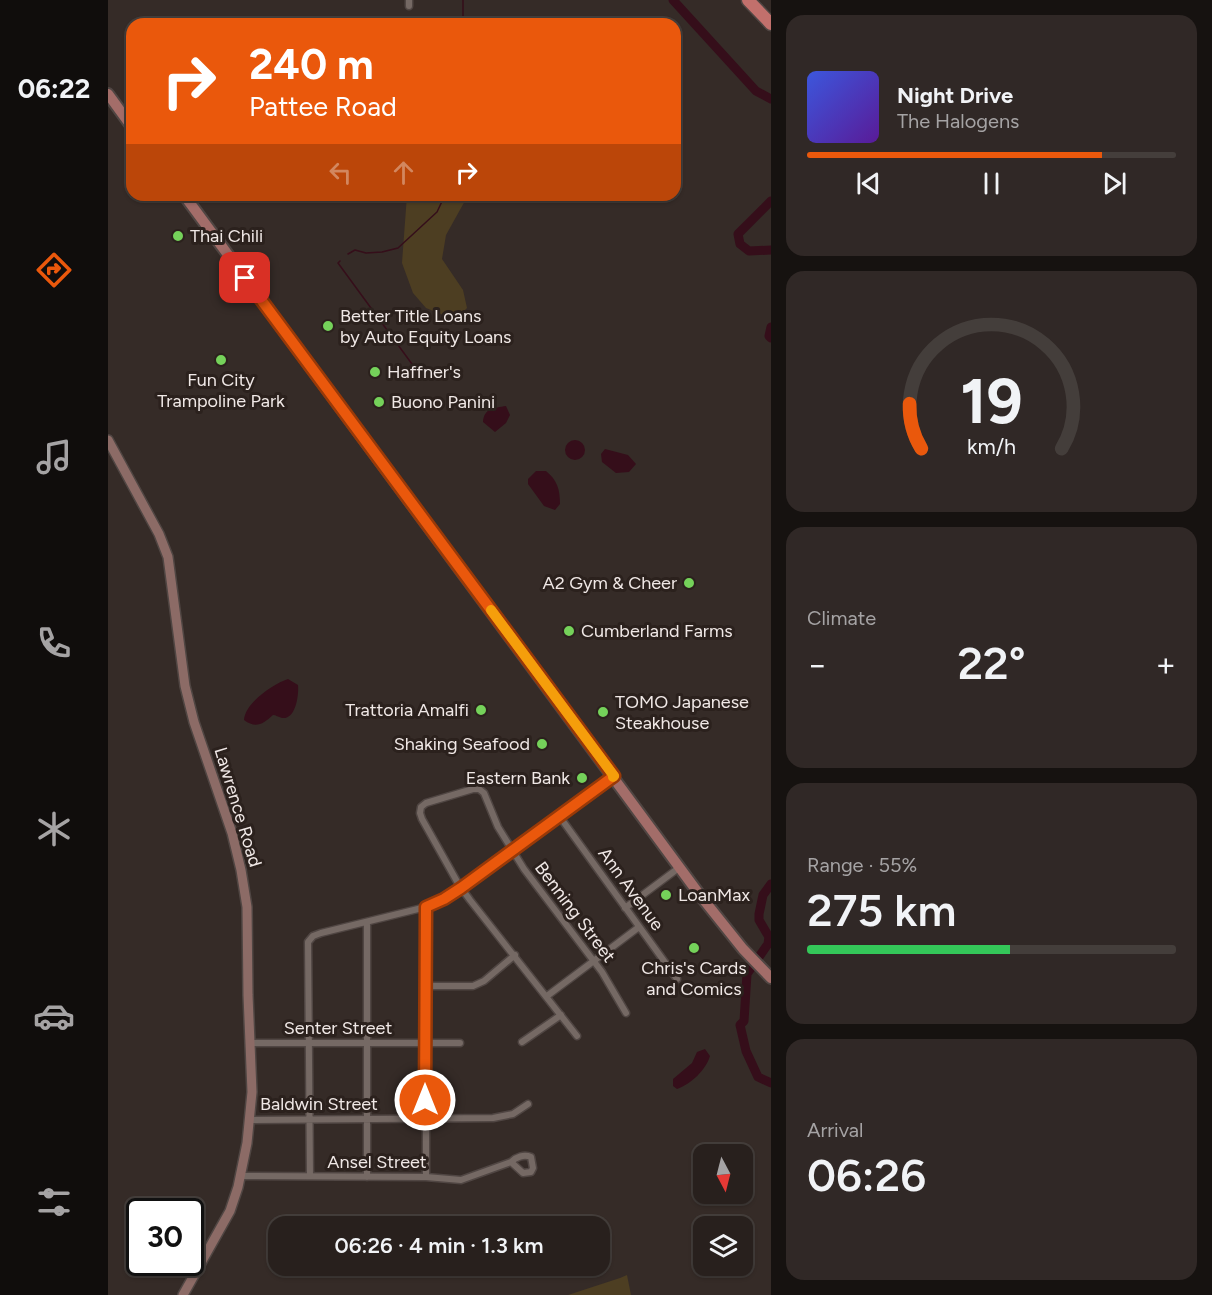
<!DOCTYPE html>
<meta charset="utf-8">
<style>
:root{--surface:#28201d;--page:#302826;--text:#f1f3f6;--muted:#a5a3a4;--line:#443e3b;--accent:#ea580c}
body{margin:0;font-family:Figtree,sans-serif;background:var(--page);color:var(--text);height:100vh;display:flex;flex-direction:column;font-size:22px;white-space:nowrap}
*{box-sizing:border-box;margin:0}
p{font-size:20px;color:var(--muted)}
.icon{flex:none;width:33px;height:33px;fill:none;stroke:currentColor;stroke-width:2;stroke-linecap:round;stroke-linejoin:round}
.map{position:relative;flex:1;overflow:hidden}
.side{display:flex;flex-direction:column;gap:15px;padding:15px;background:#161210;width:441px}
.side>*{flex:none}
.guide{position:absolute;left:18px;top:18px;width:555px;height:183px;border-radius:18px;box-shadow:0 2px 4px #0004,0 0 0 2px var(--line);background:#ea580c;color:#fff;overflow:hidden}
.needle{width:39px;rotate:173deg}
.controls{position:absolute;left:585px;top:1144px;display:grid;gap:12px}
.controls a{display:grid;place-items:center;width:60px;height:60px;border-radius:12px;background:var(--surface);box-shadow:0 2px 4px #0004,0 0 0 2px var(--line);font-size:30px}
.speed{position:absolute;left:18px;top:1198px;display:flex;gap:12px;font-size:30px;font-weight:700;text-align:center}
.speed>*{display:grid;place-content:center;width:78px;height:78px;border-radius:50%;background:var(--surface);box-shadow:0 2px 4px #0004,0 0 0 2px var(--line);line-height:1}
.speed .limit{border:3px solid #111;border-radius:9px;background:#fff;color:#111}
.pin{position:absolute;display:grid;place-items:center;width:51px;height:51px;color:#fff;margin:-26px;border-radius:12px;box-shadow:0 3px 9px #0006}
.me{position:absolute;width:66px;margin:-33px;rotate:0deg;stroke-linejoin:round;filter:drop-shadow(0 0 4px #0008)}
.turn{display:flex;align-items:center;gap:21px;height:126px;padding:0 24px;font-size:27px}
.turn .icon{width:78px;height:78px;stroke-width:2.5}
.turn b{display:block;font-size:42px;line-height:51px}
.lanes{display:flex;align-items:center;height:57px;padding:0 24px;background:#0003;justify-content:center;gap:30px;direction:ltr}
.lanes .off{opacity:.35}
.big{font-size:45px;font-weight:600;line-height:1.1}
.side .card{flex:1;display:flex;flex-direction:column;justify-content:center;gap:9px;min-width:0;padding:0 21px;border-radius:18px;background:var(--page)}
.side .dial{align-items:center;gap:0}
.dial svg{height:156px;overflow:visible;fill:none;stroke:var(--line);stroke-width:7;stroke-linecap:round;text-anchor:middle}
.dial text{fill:var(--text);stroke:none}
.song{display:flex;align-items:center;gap:18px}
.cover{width:72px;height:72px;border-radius:9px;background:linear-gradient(135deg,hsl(230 70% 55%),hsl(270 70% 35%))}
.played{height:6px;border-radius:3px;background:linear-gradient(90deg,var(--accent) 80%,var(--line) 80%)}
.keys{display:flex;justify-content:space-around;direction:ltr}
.heat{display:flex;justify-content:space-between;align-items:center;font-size:33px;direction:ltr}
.charge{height:9px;border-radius:4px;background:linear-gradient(90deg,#34c759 55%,var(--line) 0)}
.trip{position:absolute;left:160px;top:1216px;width:342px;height:60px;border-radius:18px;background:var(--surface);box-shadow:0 2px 4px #0004,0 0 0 2px var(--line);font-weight:600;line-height:60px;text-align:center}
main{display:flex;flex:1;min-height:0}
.tabs{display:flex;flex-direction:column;width:108px;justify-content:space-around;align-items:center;background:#100d0c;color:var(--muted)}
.tabs .icon{width:42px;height:42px}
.tabs .current{color:var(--accent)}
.tabs b{font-size:27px;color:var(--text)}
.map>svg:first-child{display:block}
.green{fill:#4d3e22}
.water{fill:#350e1a}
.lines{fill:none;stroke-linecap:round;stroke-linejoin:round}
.stream{stroke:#350e1a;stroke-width:1.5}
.river{stroke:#350e1a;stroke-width:9}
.street-casing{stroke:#504643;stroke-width:9}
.secondary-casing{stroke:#504643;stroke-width:12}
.primary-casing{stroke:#504643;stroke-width:14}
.highway-casing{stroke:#504643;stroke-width:15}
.street{stroke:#756964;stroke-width:6}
.secondary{stroke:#8c6b66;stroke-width:9}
.primary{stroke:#a36d69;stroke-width:10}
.highway{stroke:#c2706c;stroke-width:12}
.route-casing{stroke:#983908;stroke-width:15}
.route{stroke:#ea580c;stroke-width:10}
.slow{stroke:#f59e0b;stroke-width:10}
.poi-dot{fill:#75d25a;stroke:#2b211d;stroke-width:2}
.labels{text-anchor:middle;stroke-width:6;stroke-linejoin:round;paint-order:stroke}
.poi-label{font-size:18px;fill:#f0e8e6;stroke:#2b211d;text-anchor:start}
.street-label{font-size:18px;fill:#f0e8e6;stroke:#2b211d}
</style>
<main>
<nav class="tabs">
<b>06:22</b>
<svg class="icon current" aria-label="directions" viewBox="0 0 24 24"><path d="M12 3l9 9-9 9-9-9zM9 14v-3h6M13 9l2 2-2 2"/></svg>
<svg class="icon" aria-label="music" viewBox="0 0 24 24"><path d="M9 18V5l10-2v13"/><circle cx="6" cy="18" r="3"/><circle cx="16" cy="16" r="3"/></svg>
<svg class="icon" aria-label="phone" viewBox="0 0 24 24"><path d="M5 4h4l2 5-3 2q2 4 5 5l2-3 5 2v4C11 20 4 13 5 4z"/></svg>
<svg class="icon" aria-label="climate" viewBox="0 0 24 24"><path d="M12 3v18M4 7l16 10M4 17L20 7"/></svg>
<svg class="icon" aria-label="car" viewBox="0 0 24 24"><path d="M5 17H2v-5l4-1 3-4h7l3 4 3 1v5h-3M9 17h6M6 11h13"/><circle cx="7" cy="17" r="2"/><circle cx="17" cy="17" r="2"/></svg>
<svg class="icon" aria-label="filters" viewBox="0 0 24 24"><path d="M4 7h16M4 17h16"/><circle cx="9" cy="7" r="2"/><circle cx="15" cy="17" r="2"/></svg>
</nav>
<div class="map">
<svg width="663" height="1295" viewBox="0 0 663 1295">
<rect width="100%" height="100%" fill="#352b27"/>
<!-- green -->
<path class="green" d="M 299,195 L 328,195 L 337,202 L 345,195 L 358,195 L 358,199 L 338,235 L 334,259 L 355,290 L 359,308 L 350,317 L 340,317 L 318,308 L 305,293 L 294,263 Z
M 519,1275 L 523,1295 L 460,1295 L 512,1278 Z"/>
<!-- water -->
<path class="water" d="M 398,406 L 402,415 L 398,423 L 387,432 L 375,422 C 376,408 386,408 398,406 Z
M457 450a10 10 0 1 1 20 0a10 10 0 1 1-20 0Z
M 497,449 L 520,455 L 528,464 L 521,472 L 508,473 L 494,462 L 493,454 Z
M 428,471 L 438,471 C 449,480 452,489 452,504 L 447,510 L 436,506 L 420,484 L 420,479 Z
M 180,679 L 190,685 C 191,694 188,720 174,718 C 170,717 168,715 165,715 C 155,724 148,729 136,720 C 137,703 165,684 180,679 Z
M 597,1049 L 602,1056 C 598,1070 583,1084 569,1089 L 565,1086 L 565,1079 L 584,1063 L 589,1052 Z"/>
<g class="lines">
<!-- stream -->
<path class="stream" d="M 355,24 L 355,0
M 240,254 L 247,250 L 258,253 L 274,252 L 290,248 L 329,212 L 337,195
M 232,261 L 230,263 L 312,375"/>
<!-- river -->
<path class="river" d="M 565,0 L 648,91 L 663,99
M 663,201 L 630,234 L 632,244 L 641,251 L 663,250
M 663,327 L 661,336 L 663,338
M 663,884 L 655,895 L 651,914 L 651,920 L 661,937 L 660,944 L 639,974 L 636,1021 L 632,1025 L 638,1051 L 650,1077 L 663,1083"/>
<!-- street casing -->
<g class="street-casing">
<path id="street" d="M 301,6 L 301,0
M 452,817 L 569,979
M 517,908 L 572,867
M 318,986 L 365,986 L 376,981 L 407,955
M 439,996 L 531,927
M 469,1036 L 362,900 L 351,885 L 314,819 L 312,813 L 313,807 L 318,803 L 365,789 L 371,789 L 376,793 L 390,827 L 416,869 L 494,972 L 518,1013
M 414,1042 L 453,1015
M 143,1043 L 352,1043
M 142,1120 L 385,1118 L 405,1114 L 420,1104
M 133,1176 L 318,1177 L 353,1180 L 403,1162 L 415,1173 L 423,1172 L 425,1168 L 423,1157 C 416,1154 408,1157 403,1162
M 202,1176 L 200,942 L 205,936 L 213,933 L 318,907 L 336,899 L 405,852 L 506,777
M 259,1177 L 259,922
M 318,1177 L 318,907"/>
</g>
<!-- secondary casing -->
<g class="secondary-casing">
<path id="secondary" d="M 0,440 L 51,534 L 60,557 L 77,686 L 86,722 L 124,833 L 133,870 L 139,907 L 140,995 L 144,1092 L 139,1143 L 130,1187 L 122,1211 L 75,1295"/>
</g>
<!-- primary casing -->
<g class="primary-casing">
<path id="primary" d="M 0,94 L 24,127
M 76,195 L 591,894 L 635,949 L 663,978"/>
</g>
<!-- highway casing -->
<g class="highway-casing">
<path id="highway" d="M 640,0 L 663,24"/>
</g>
<!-- street -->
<use href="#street" class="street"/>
<!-- secondary -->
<use href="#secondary" class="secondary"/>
<!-- primary -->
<use href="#primary" class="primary"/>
<!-- highway -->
<use href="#highway" class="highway"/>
</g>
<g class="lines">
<!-- route casing -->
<g class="route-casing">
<path id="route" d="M 137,278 L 506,776 L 353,888 L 336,899 L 318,907 L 317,1100"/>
</g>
<!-- route -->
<use href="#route" class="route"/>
<!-- slow -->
<path class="slow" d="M 383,610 L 506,776 L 505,777"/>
</g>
<!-- markers -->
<g class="poi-dot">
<circle cx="70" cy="236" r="6"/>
<circle cx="220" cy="326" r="6"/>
<circle cx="113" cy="360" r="6"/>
<circle cx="267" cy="372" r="6"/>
<circle cx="271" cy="402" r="6"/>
<circle cx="581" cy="583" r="6"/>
<circle cx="461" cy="631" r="6"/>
<circle cx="373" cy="710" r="6"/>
<circle cx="495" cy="712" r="6"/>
<circle cx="434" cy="744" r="6"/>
<circle cx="474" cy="778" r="6"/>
<circle cx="558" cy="895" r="6"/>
<circle cx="586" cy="948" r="6"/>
</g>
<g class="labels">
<!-- poi labels -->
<g class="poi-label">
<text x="82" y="242">Thai Chili</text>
<text x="232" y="322">Better Title Loans<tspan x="232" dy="21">by Auto Equity Loans</tspan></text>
<text x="279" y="378">Haffner's</text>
<text x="113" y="386" text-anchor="middle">Fun City<tspan x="113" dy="21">Trampoline Park</tspan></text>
<text x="283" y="408">Buono Panini</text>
<text x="569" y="589" text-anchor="end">A2 Gym &amp; Cheer</text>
<text x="473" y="637">Cumberland Farms</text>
<text x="507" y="708">TOMO Japanese<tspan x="507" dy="21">Steakhouse</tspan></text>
<text x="361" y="716" text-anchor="end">Trattoria Amalfi</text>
<text x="422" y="750" text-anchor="end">Shaking Seafood</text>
<text x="462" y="784" text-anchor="end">Eastern Bank</text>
<text x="570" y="901">LoanMax</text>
<text x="586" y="974" text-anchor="middle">Chris's Cards<tspan x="586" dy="21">and Comics</tspan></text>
</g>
<!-- street labels -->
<g class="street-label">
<text transform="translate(130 807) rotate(73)" y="6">Lawrence Road</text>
<text transform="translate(523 889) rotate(54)" y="6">Ann Avenue</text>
<text transform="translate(467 912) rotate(53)" y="6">Benning Street</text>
<text x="230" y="1034">Senter Street</text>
<text x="211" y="1110">Baldwin Street</text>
<text x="269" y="1168">Ansel Street</text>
</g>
</g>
</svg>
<div class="controls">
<a><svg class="needle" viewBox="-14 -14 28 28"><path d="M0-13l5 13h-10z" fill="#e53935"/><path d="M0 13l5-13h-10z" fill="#a5a3a4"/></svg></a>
<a><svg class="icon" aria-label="layers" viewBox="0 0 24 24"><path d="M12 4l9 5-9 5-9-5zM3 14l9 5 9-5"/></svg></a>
</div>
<div class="speed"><div class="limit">30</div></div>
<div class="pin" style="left:137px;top:278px;background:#d93025"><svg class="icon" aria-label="arrive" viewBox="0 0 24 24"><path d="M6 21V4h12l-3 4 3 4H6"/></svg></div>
<svg class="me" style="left:317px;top:1100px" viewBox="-20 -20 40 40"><circle r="17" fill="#ea580c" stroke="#fff" stroke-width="3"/><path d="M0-11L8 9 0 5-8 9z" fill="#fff"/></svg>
<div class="trip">06:26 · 4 min · 1.3 km</div>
<div class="guide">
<div class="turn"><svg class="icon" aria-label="right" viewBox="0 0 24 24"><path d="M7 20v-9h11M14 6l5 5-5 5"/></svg><div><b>240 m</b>Pattee Road</div></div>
<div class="lanes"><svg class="icon off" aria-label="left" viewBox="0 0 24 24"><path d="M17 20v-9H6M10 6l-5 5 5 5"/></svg><svg class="icon off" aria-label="ahead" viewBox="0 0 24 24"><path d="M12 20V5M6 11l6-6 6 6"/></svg><svg class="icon" aria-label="right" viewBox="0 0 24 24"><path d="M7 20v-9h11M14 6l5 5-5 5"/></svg></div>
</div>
</div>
<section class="side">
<div class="card">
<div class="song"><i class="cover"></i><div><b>Night Drive</b><p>The Halogens</p></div></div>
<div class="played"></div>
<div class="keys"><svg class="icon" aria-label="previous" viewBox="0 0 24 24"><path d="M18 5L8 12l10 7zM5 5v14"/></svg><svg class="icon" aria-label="pause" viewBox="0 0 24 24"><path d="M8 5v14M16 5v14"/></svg><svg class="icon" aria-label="next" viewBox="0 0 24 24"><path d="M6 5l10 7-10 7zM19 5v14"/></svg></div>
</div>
<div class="card dial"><svg viewBox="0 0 100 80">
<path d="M14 69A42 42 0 1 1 86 69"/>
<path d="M14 69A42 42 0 0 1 8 46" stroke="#ea580c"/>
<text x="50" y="56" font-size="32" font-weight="700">19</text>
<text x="50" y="72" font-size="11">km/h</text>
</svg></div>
<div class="card"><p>Climate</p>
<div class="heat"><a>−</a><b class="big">22°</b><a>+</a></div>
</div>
<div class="card"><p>Range · 55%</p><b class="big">275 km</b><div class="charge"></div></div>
<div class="card"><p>Arrival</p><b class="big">06:26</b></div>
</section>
</main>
